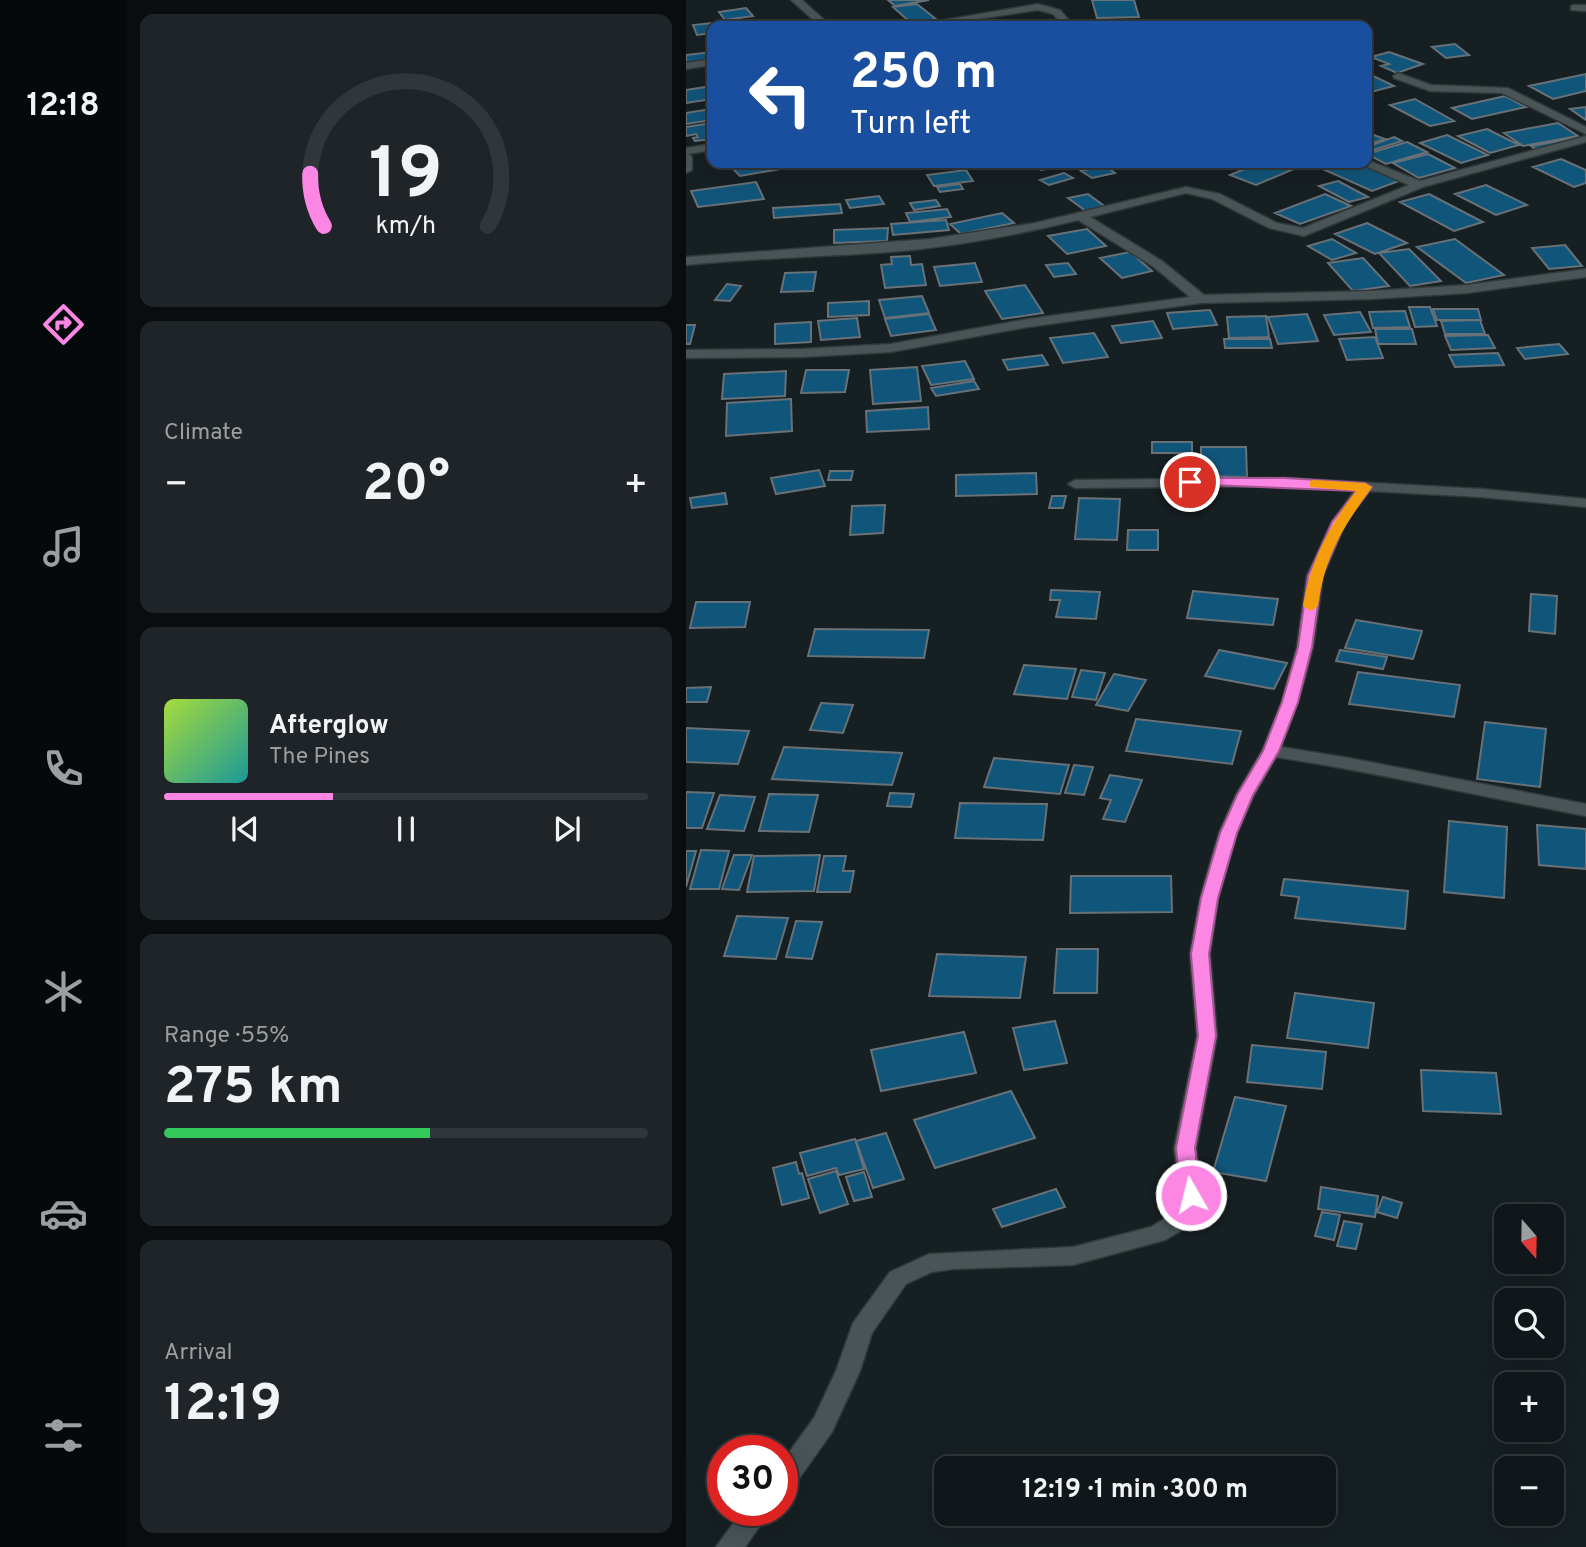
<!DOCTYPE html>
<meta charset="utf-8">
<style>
:root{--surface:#10171a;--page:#1e2427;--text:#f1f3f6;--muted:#9c9fa2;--line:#303639;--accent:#fc86e4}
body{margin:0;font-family:Overpass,sans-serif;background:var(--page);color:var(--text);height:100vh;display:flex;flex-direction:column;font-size:26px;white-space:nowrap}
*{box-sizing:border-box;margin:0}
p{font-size:23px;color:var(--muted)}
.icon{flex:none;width:38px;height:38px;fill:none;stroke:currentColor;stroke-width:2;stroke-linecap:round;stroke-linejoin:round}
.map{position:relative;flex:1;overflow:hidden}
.details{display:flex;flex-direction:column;gap:14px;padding:14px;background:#090d0e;width:560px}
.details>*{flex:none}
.hud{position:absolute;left:21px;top:21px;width:665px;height:147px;border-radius:14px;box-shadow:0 7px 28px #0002,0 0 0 2px var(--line);background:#1a4fa0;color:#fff;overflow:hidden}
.needle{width:46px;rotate:160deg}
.buttons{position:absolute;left:808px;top:1204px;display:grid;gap:14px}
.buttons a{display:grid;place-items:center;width:70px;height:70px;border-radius:14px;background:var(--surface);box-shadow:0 7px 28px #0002,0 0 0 2px var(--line);font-size:35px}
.speed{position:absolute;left:21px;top:1435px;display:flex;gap:14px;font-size:35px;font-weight:700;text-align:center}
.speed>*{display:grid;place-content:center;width:91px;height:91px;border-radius:50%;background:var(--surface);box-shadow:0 7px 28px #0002,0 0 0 2px var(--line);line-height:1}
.speed .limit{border:10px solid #d22;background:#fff;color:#111}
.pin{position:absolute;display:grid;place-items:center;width:60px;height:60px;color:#fff;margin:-30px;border:4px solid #fff;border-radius:50%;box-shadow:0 2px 7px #0007}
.me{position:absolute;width:77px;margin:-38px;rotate:352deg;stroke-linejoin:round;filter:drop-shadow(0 0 5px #0008)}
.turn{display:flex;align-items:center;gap:24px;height:147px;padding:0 28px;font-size:32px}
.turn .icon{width:91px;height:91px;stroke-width:2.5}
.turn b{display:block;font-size:49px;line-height:60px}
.big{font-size:52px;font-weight:700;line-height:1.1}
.details .card{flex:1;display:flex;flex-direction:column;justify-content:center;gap:10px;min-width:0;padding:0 24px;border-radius:14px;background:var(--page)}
.details .dial{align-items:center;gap:0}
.dial svg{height:182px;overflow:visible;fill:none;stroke:var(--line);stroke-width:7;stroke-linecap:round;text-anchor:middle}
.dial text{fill:var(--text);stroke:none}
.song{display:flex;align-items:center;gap:21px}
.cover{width:84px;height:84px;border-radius:10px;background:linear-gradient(135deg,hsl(80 70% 55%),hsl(180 70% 35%))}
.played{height:7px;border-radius:4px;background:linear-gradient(90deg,var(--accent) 35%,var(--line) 35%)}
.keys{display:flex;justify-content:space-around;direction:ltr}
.heat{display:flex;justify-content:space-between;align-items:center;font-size:38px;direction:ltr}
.charge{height:10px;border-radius:5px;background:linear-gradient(90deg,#34c759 55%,var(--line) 0)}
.trip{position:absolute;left:248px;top:1456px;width:402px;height:70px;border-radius:14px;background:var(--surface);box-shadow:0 7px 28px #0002,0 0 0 2px var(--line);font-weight:700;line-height:70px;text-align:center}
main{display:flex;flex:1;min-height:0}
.dock{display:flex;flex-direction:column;width:126px;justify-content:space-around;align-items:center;background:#06090a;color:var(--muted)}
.dock .icon{width:49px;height:49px}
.dock .current{color:var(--accent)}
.dock b{font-size:32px;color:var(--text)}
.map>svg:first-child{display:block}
.building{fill:#10557a;stroke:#687177;stroke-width:2}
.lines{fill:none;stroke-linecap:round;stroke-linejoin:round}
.street-casing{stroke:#313839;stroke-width:3}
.street{fill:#495457;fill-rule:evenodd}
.route{fill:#fc86e4;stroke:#a45794;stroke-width:2}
.slow{fill:#f59e0b}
</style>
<main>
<nav class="dock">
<b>12:18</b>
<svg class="icon current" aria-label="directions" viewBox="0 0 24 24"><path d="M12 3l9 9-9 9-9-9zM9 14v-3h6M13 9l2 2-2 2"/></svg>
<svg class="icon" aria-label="music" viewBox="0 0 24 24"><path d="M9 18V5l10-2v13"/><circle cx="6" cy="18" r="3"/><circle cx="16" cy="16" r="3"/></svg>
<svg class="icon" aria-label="phone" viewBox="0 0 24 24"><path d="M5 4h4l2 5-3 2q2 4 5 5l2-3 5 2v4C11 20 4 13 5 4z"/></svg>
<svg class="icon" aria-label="climate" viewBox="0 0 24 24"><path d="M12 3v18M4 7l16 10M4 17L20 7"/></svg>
<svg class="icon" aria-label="car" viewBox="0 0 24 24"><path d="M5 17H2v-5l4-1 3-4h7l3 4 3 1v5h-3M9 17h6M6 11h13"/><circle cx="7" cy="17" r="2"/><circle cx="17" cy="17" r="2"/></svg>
<svg class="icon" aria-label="filters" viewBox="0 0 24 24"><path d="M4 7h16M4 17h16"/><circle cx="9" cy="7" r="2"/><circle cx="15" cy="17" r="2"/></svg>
</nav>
<section class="details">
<div class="card dial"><svg viewBox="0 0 100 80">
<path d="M14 69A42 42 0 1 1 86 69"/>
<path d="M14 69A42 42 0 0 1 8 46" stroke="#fc86e4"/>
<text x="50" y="56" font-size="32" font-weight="700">19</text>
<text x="50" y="72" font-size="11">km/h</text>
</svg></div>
<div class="card"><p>Climate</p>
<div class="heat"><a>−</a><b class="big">20°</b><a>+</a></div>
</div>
<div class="card">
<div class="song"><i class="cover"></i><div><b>Afterglow</b><p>The Pines</p></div></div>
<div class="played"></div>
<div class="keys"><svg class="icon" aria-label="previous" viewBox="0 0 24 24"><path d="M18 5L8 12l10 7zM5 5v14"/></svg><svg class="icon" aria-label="pause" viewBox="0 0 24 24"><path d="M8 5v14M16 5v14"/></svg><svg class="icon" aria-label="next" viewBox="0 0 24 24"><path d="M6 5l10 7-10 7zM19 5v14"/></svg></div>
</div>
<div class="card"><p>Range · 55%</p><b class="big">275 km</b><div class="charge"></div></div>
<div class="card"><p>Arrival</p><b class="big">12:19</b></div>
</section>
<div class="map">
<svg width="900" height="1547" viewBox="0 0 900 1547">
<rect width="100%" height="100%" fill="#161f22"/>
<!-- building -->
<path class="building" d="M 202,0 L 243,0 L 209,6 Z
M 406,0 L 448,0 L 453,17 L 411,18 Z
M 231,4 L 250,19 L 225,23 L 207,7 Z
M 60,8 L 67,16 L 39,20 L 33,12 Z
M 36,22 L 38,26 L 26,26 L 26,33 L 11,35 L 7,25 Z
M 769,44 L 783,55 L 760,58 L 746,47 Z
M 26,52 L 26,60 L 0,63 L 0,55 Z
M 703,52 L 737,64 L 711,73 L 695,66 L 703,64 L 685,57 Z
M 681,73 L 708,86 L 681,93 Z
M 900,74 L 900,91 L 867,99 L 843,86 Z
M 26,86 L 26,99 L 0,103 L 0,90 Z
M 819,96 L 840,107 L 786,119 L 766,108 Z
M 729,99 L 768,121 L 744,126 L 704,105 Z
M 900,107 L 900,120 L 884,109 Z
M 25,109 L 26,120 L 0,124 L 0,113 Z
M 26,123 L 26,139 L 9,141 L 7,138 L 12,137 L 10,134 L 0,136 L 0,127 Z
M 872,123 L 892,136 L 837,146 L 818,133 Z
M 801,129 L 833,145 L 804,153 L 772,136 Z
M 685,134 L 699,139 L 681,145 L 681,135 Z
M 761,135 L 802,155 L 775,163 L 734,143 Z
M 708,137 L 716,141 L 681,152 L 681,147 Z
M 894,137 L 899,140 L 849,149 L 845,146 Z
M 721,142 L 741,152 L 700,164 L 681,154 Z
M 742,154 L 769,168 L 733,178 L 707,163 Z
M 875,159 L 900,170 L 900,183 L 888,187 L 847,167 Z
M 82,163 L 117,165 L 54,176 L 47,169 Z
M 345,163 L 369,163 L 373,167 L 355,170 Z
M 573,163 L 597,163 L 610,168 L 570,185 L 544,175 Z
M 644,163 L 672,163 L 713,181 L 686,191 L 632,167 Z
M 418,165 L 429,173 L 406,178 L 395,171 Z
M 280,170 L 287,181 L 248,186 L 241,175 Z
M 378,173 L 387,178 L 363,185 L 354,180 Z
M 652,181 L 682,197 L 663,202 L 633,186 Z
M 70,182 L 78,199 L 12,207 L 5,191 Z
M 274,184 L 277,189 L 254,192 L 251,187 Z
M 800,185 L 841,205 L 810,215 L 769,194 Z
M 402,194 L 421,208 L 401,212 L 382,198 Z
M 639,194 L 665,206 L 614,224 L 589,213 Z
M 743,194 L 797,222 L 768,231 L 714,202 Z
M 193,196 L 198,204 L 164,208 L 160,200 Z
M 250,200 L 254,206 L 228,210 L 224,203 Z
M 154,204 L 156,213 L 88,218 L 87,208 Z
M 261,209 L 265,217 L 224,222 L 220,213 Z
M 316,213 L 328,223 L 275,234 L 264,224 Z
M 260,220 L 263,230 L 207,235 L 205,224 Z
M 681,223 L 721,243 L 689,254 L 649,234 Z
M 202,228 L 201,241 L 148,243 L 148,230 Z
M 401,229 L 420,246 L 381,254 L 362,236 Z
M 646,239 L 670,253 L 646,260 L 622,246 Z
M 769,239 L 818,275 L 780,283 L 731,247 Z
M 879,245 L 896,266 L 863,269 L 846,248 Z
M 723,249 L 755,281 L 724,286 L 693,253 Z
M 444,252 L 466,271 L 436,278 L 414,258 Z
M 224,256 L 225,265 L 236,264 L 240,285 L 199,288 L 195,265 L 206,264 L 205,257 Z
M 677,258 L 703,286 L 667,291 L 642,263 Z
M 289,263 L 296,282 L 254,286 L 248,267 Z
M 382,263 L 390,274 L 368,277 L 360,265 Z
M 130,272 L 127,291 L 95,292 L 99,273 Z
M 41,284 L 55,286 L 44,301 L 29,300 Z
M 339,285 L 357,313 L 316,319 L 299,291 Z
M 236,296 L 243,313 L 199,318 L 193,300 Z
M 183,301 L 183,315 L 142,317 L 142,303 Z
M 723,307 L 744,307 L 751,326 L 729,327 Z
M 747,309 L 792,309 L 795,320 L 751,320 Z
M 524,310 L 531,325 L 487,329 L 481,313 Z
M 719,311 L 724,327 L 687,328 L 683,312 Z
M 674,312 L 685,332 L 648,335 L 638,315 Z
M 243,314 L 250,330 L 205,336 L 199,319 Z
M 621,314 L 632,341 L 592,344 L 582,317 Z
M 580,316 L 583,337 L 543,338 L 541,317 Z
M 171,318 L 174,337 L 135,340 L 132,321 Z
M 794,320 L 799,334 L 759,334 L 755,321 Z
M 467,321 L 476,338 L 435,343 L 426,326 Z
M 125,322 L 125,342 L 89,344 L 89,324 Z
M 0,325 L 9,325 L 4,344 L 0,344 Z
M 689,329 L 726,329 L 730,344 L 692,344 Z
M 408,333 L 422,357 L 377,363 L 364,338 Z
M 802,335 L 809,348 L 765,350 L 759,336 Z
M 689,337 L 697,358 L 661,360 L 653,339 Z
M 538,339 L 584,339 L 586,348 L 539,348 Z
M 873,344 L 882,354 L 839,359 L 831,348 Z
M 812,353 L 818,365 L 769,367 L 763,355 Z
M 356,355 L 362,365 L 322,370 L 317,360 Z
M 279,361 L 288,379 L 245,385 L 236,366 Z
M 231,367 L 235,401 L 187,404 L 184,370 Z
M 120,370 L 163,370 L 159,392 L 115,393 Z
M 100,371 L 99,396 L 36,399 L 38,374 Z
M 288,381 L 293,389 L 250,396 L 245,388 Z
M 105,399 L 106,431 L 40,436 L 41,403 Z
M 242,407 L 243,429 L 181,432 L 180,411 Z
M 466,442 L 506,442 L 506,453 L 466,453 Z
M 515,447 L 560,447 L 561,477 L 515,476 Z
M 133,470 L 139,486 L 90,494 L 85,478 Z
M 144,471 L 167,471 L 165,480 L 142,480 Z
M 350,473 L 351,494 L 270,496 L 270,475 Z
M 39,493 L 41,504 L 6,508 L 4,498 Z
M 366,496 L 380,496 L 377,508 L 363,508 Z
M 393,498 L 434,499 L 431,540 L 389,539 Z
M 199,505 L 197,533 L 164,535 L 166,506 Z
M 442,530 L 472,530 L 472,550 L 441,550 Z
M 365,590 L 414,592 L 410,619 L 370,617 L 374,600 L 364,600 Z
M 507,591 L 592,599 L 587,625 L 501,618 Z
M 845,594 L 871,596 L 869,634 L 843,631 Z
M 10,602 L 64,602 L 59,627 L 4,628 Z
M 670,620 L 736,631 L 727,659 L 659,648 Z
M 129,629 L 243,630 L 238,658 L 122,656 Z
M 533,650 L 601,663 L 588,689 L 519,676 Z
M 654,650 L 701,657 L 697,669 L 650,661 Z
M 338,665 L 390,669 L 381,699 L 328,694 Z
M 395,670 L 419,673 L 410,700 L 386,697 Z
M 672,672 L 774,685 L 768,717 L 663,704 Z
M 428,674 L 460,680 L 442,711 L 410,705 Z
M 25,687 L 21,702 L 0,702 L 0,688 Z
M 135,703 L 167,705 L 157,733 L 124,730 Z
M 450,719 L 555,731 L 546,764 L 440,751 Z
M 799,722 L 860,729 L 854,787 L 791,779 Z
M 0,728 L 63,731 L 52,764 L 0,762 Z
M 98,747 L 216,753 L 206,785 L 86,779 Z
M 308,758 L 383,765 L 374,794 L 298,787 Z
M 388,765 L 407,767 L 398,795 L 379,793 Z
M 424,775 L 456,780 L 439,822 L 417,819 L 425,800 L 414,798 Z
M 0,792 L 28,793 L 16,828 L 0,828 Z
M 204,793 L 228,794 L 225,807 L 201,806 Z
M 83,794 L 132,795 L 123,832 L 73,831 Z
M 34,795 L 69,797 L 58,831 L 21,829 Z
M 274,803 L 361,804 L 357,840 L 269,838 Z
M 763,821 L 821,827 L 818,898 L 758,892 Z
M 851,825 L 900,829 L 900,869 L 853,865 Z
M 15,850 L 43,851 L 33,889 L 4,889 Z
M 0,851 L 10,851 L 0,887 Z
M 48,855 L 66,855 L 53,890 L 36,889 Z
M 134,855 L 128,891 L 61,892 L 68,856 Z
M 138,856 L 160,856 L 157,871 L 168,871 L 164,892 L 131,892 Z
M 385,876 L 485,876 L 486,912 L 384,913 Z
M 598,879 L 722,891 L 719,929 L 609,918 L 613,897 L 595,895 Z
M 51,916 L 102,918 L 90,959 L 38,956 Z
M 110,921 L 136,922 L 126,959 L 100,957 Z
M 371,949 L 412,949 L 411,993 L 368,993 Z
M 251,954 L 340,957 L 334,998 L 243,996 Z
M 609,993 L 688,1003 L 682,1048 L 601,1038 Z
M 369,1021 L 381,1063 L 338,1070 L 327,1028 Z
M 278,1032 L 290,1073 L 195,1091 L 185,1050 Z
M 566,1045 L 640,1052 L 636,1089 L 561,1082 Z
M 735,1070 L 810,1073 L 815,1114 L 737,1111 Z
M 325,1091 L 349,1138 L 249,1168 L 228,1120 Z
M 549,1097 L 600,1106 L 580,1181 L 527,1172 Z
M 200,1133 L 218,1179 L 187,1188 L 170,1141 Z
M 169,1139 L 178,1169 L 153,1175 L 150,1168 L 121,1176 L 114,1153 Z
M 110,1162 L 113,1174 L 116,1173 L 123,1198 L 96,1205 L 87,1168 Z
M 150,1171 L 162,1204 L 134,1213 L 122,1179 Z
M 178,1172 L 186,1197 L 168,1201 L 160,1177 Z
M 635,1187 L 692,1196 L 689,1217 L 632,1209 Z
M 370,1189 L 379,1207 L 316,1227 L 307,1209 Z
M 697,1197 L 716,1203 L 711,1218 L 691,1212 Z
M 636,1212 L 654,1215 L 648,1240 L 629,1236 Z
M 658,1221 L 676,1224 L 670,1249 L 651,1246 Z"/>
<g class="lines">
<!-- street casing -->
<g class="street-casing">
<path id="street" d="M 105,0 L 116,0 L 145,26 L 134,26 Z
M 352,4 L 374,10 L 388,26 L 378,26 L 367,14 L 352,10 L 245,26 L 223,26 Z
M 888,5 L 900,5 L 900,11 L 885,10 L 885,6 Z
M 26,59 L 26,65 L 0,69 L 0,63 Z
M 712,73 L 745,85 L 822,88 L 900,127 L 900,134 L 816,93 L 744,91 L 708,78 L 707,76 Z
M 900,136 L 900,142 L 737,187 L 618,236 L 583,228 L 526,199 L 500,193 L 404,217 L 476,261 L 518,295 L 685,291 L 781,285 L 900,269 L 900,277 L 781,293 L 685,299 L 515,303 L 342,327 L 205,352 L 116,357 L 0,358 L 0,350 L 116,349 L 205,344 L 342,319 L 504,297 L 468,267 L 392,220 C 331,235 266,247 203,252 C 135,257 68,258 0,265 L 0,257 L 244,239 L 349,223 L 500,187 L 534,194 L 591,223 L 617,228 L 723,185 L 677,165 L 675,163 L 681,163 L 681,160 L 734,181 Z
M 26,144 L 26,150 L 2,154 L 6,157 L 6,170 L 0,173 L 0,148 Z
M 158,163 L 196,163 C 187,169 167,169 158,163 Z
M 599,478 L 795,489 L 900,499 L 900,507 L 795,497 L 683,491 L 660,522 L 637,576 L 627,647 L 612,702 L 595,747 L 663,758 L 900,804 L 900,816 C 797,797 694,773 590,757 L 568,795 L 551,833 L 532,899 L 524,954 L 531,1036 L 510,1148 L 516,1195 L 503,1226 L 479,1240 L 387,1265 L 267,1269 L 246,1272 L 220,1284 L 186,1333 L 174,1371 L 146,1432 L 105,1490 L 96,1493 L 96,1462 L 128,1418 L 150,1371 L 167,1323 L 204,1272 L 243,1254 L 387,1247 L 465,1227 L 486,1214 L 494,1195 L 488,1148 L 511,1036 L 504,954 L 514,899 L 533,833 L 550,795 L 576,751 L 596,702 L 611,647 L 621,576 L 646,522 L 669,490 L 599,486 L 389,488 L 382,484 L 389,480 Z
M 57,1510 L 85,1510 L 59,1547 L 30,1547 Z"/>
</g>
<!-- street -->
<use href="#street" class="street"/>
</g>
<!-- route -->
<path class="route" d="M 504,478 L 599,478 L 679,483 L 686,487 L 659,523 L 636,576 L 626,647 L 612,702 L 593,751 L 567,795 L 551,833 L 532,898 L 523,954 L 530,1036 L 509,1148 L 515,1195 L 512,1200 L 505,1203 L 498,1200 L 495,1195 L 490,1148 L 512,1036 L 505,954 L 515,898 L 534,833 L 551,795 L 577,751 L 596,702 L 612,647 L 622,576 L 646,522 L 670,491 L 499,484 L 499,479 Z"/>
<!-- slow -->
<path class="slow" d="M 628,480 L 679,483 L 686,487 C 656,529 639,555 632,606 L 625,611 L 617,606 C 624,562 643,526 670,491 L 624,487 L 624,481 Z"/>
</svg>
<div class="buttons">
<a><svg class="needle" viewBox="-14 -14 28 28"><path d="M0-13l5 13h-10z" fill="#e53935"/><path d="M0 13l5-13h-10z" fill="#9c9fa2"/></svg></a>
<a><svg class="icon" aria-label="search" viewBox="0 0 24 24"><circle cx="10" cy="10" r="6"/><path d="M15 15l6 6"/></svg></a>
<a>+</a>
<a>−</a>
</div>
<div class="speed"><div class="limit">30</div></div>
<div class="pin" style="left:504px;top:482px;background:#d93025"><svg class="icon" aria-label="arrive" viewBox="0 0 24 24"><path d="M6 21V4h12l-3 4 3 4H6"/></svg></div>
<svg class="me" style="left:505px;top:1195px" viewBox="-20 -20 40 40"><circle r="17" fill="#fc86e4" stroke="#fff" stroke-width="3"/><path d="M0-11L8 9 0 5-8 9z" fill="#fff"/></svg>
<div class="trip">12:19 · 1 min · 300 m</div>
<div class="hud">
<div class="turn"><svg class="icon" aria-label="left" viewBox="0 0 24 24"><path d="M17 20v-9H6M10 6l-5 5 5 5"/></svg><div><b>250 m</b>Turn left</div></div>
</div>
</div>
</main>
